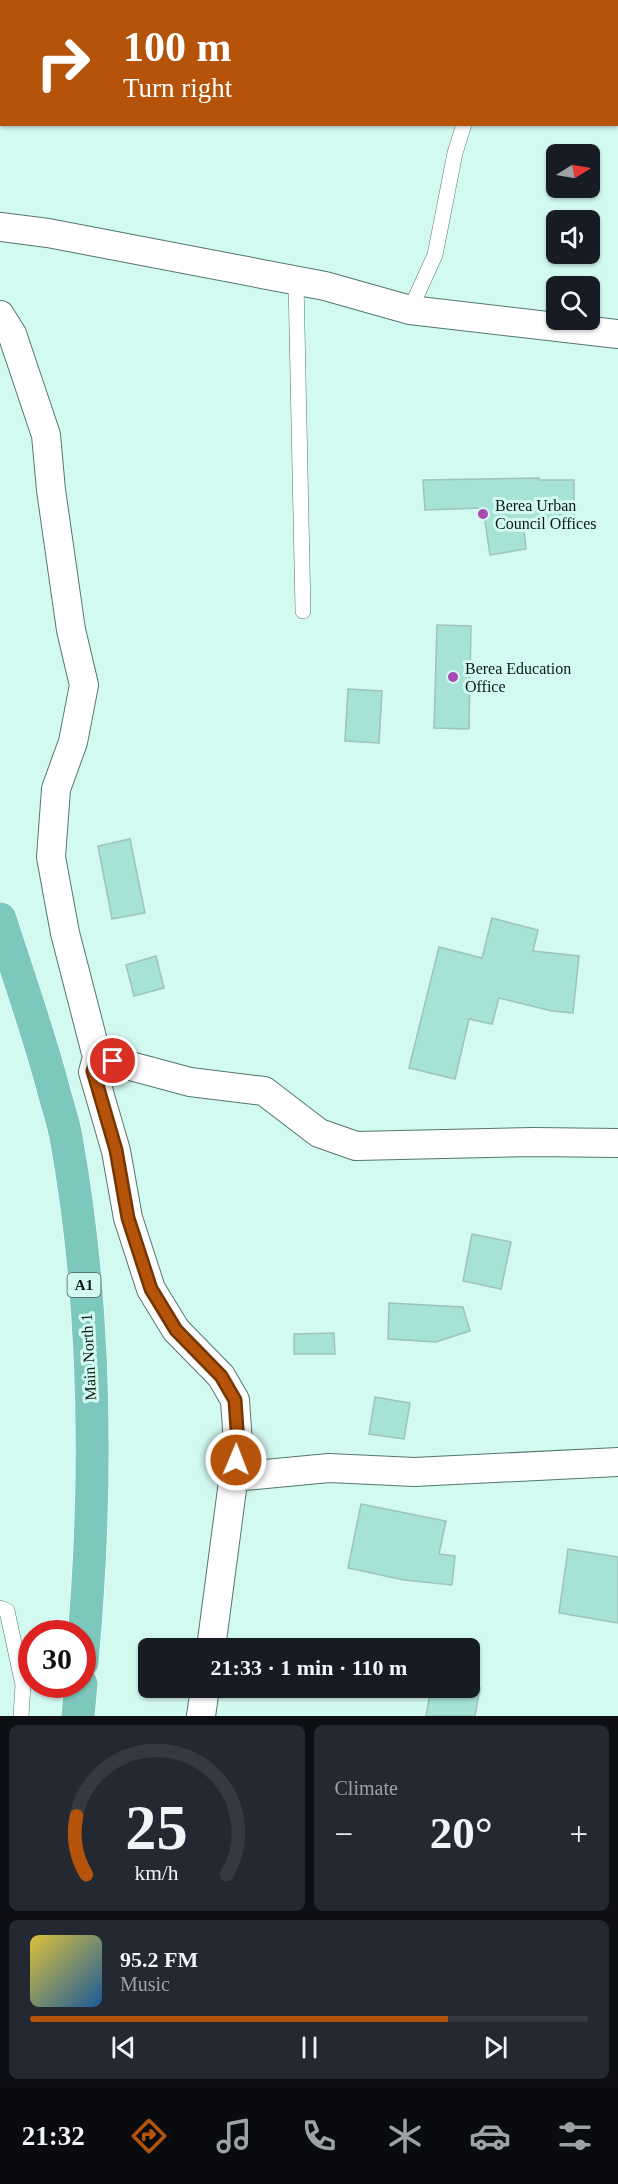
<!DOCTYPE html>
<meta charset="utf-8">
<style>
:root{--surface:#171b24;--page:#242831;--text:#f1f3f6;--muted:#9ea1a6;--line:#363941;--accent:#b45309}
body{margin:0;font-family:Georgia,serif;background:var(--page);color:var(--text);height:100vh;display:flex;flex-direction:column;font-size:22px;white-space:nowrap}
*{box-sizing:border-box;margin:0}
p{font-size:20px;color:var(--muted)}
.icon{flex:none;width:33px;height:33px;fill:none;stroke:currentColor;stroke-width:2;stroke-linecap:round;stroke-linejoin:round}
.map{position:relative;height:1716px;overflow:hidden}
.details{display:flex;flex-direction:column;gap:9px;padding:9px;background:#0d0f14;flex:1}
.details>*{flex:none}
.top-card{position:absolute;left:0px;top:0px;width:618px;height:126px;box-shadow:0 2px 4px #0004;background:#b45309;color:#fff;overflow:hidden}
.needle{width:39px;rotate:79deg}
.buttons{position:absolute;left:546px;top:144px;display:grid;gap:12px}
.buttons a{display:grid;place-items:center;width:54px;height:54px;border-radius:9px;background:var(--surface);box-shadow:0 2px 4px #0004;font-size:30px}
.speed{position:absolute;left:18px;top:1620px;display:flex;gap:12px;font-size:30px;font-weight:700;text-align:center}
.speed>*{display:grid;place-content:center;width:78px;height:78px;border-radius:50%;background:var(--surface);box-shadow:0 2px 4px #0004;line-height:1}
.speed .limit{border:9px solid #d22;background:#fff;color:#111}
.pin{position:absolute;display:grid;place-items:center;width:51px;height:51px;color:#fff;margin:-26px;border:3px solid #fff;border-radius:50%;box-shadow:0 2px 6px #0007}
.me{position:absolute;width:66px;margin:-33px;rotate:1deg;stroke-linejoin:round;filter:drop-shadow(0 0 4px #0008)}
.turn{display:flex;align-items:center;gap:21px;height:126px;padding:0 24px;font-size:27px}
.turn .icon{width:78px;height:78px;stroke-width:2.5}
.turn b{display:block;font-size:42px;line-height:51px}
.big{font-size:45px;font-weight:600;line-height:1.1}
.details .widget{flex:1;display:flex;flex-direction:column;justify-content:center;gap:9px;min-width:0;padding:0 21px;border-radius:9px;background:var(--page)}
.details .dial{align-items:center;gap:0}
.dial svg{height:156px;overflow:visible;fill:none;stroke:var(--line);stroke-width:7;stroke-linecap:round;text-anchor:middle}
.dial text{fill:var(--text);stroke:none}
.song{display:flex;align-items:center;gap:18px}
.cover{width:72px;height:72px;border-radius:9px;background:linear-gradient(135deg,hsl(50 70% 55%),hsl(210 70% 35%))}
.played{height:6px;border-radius:3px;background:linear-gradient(90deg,var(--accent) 75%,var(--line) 75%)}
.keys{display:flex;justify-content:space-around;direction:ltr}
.heat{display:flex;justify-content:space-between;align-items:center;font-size:33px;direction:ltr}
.details .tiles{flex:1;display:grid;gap:9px;grid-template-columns:1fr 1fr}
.widget:last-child{grid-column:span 2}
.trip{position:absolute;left:138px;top:1638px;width:342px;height:60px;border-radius:9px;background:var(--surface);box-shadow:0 2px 4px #0004;font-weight:600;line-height:60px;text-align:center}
.menu{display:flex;height:96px;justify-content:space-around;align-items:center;background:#090b0e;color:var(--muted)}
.menu .icon{width:42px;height:42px}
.menu .active{color:var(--accent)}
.menu b{font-size:27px;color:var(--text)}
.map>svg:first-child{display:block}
.building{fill:#a6e2d5;stroke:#9dc3ba;stroke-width:1.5}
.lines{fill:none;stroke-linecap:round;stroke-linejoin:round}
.service-casing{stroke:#53766e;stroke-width:16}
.minor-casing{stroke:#53766e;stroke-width:30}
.primary-casing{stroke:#fff;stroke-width:34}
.service{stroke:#fff;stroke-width:15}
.minor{stroke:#fff;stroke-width:28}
.primary{stroke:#7dc8bc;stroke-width:33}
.route-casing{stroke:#753606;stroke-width:15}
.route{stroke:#b45309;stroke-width:10}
.poi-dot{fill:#a94ab3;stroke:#d3faf1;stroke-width:2}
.labels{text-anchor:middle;stroke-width:6;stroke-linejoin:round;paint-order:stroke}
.shield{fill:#d3faf1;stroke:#475c58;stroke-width:1.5}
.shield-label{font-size:15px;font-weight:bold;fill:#0b1916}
.poi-label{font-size:16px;fill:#0b1916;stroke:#d3faf1;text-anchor:start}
.street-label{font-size:16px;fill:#0b1916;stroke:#d3faf1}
</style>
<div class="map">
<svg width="618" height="1716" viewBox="0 0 618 1716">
<rect width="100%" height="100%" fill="#d3faf1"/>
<!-- building -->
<path class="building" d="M 539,478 L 539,480 L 574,480 L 574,522 L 523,521 L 526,549 L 490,555 L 483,508 L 425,510 L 423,480 Z
M 437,625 L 471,626 L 469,729 L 434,728 Z
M 348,689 L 382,691 L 379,743 L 345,741 Z
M 130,839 L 145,913 L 112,919 L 98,846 Z
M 492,918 L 538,930 L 533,951 L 579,956 L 573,1013 L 552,1011 L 499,998 L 492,1024 L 469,1019 L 455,1079 L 409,1068 L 439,947 L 482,958 Z
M 156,956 L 164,988 L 134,996 L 126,965 Z
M 472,1234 L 511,1242 L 501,1289 L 463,1281 Z
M 389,1303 L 463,1307 L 470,1331 L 436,1342 L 388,1339 Z
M 334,1333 L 335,1354 L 294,1354 L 294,1334 Z
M 375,1397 L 410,1403 L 404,1439 L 369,1434 Z
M 361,1504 L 446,1521 L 439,1554 L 455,1556 L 452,1585 L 404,1580 L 348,1568 Z
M 568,1549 L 618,1557 L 618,1623 L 559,1613 Z
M 431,1688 L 480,1688 L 475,1716 L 426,1716 Z"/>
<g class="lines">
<!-- service casing -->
<g class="service-casing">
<path id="service" d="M 480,2 L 481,0
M 528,2 L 528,0
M 616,109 L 618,109
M 296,281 L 303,611
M 410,310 L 435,255 L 455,153 L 464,124
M 0,1608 L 7,1611 L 23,1685 L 21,1716"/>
</g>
<!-- minor casing -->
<g class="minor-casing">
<path id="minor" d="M 0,227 L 48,233 L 325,286 L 410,310 L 618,334
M 0,315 L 12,334 L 46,435 L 51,490 L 71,630 L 84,685 L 73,742 L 56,789 L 51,857 L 65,933 L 97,1057 L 93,1072 L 116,1151 L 128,1218 L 151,1289 L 176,1330 L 221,1376 L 235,1400 L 238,1444 L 211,1648
M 97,1057 L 190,1082 L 264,1091 L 319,1133 L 356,1146 L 534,1142 L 618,1143
M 234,1477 L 329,1468 L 414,1472 L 618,1462
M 201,1716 L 205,1688"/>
</g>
<!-- primary casing -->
<g class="primary-casing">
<path id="primary" d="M 0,919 C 18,975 38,1031 53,1088 C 57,1104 63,1120 66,1137 C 97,1309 98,1488 82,1662
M 78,1716 L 81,1684"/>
</g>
<!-- service -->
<use href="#service" class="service"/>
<!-- minor -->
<use href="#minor" class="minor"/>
<!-- primary -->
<use href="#primary" class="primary"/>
</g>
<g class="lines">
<!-- route casing -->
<g class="route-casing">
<path id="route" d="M 113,1061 L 97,1057 L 93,1071 L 116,1150 L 128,1218 L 151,1289 L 176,1330 L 221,1376 L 235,1400 L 238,1444 L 236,1460"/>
</g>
<!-- route -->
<use href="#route" class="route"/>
</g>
<!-- markers -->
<g class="poi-dot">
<circle cx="483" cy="514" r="6"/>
<circle cx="453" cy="677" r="6"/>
</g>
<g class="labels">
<!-- shield labels -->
<rect class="shield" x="67.5" y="1273" width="33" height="24" rx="4.5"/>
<g class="shield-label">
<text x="84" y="1290">A1</text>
</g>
<!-- poi labels -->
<g class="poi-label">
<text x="495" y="511">Berea Urban<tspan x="495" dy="18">Council Offices</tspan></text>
<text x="465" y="674">Berea Education<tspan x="465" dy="18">Office</tspan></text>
</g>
<!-- street labels -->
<g class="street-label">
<text transform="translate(88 1357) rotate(-93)" y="6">Main North 1</text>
</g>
</g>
</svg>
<div class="buttons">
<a><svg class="needle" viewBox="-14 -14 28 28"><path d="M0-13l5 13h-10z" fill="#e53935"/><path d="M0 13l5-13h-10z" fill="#9ea1a6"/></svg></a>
<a><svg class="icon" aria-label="sound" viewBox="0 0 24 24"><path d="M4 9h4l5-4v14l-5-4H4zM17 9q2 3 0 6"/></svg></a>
<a><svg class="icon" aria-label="search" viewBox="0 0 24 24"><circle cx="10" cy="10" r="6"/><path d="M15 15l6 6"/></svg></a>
</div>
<div class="speed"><div class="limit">30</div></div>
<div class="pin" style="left:113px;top:1061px;background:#d93025"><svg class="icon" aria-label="arrive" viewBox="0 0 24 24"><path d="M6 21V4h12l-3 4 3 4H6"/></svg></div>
<svg class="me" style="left:236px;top:1460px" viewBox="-20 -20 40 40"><circle r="17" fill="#b45309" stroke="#fff" stroke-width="3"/><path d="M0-11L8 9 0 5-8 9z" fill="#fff"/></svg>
<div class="trip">21:33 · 1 min · 110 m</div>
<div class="top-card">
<div class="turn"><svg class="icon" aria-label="right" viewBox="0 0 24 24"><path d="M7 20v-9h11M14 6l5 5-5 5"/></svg><div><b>100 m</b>Turn right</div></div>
</div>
</div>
<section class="details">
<div class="tiles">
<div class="widget dial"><svg viewBox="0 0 100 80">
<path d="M14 69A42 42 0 1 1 86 69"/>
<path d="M14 69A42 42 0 0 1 9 39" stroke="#b45309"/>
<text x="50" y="56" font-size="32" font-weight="700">25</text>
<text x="50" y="72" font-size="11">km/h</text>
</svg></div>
<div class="widget"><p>Climate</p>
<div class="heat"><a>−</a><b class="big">20°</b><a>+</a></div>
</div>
<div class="widget">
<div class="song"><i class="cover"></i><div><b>95.2 FM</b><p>Music</p></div></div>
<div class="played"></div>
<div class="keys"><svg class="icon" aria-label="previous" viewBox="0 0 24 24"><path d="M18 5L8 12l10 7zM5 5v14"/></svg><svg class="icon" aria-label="pause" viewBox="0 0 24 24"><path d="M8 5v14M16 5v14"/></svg><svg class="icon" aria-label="next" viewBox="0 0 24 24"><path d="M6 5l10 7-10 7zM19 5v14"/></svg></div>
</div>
</div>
</section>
<nav class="menu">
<b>21:32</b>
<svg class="icon active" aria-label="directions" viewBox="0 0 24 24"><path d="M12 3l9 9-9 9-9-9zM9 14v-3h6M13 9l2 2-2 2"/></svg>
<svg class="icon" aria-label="music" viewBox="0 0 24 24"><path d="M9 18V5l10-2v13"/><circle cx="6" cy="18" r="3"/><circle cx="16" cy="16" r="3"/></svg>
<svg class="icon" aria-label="phone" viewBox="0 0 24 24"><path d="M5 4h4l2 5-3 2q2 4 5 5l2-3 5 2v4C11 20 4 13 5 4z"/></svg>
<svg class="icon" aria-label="climate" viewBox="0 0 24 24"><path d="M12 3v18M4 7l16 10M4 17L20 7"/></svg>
<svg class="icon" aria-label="car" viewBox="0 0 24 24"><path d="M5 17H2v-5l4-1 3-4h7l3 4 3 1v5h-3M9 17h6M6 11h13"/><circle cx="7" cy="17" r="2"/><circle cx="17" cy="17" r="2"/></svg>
<svg class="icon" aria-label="filters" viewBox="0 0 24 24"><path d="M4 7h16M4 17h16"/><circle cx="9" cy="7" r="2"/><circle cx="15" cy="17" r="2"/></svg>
</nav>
